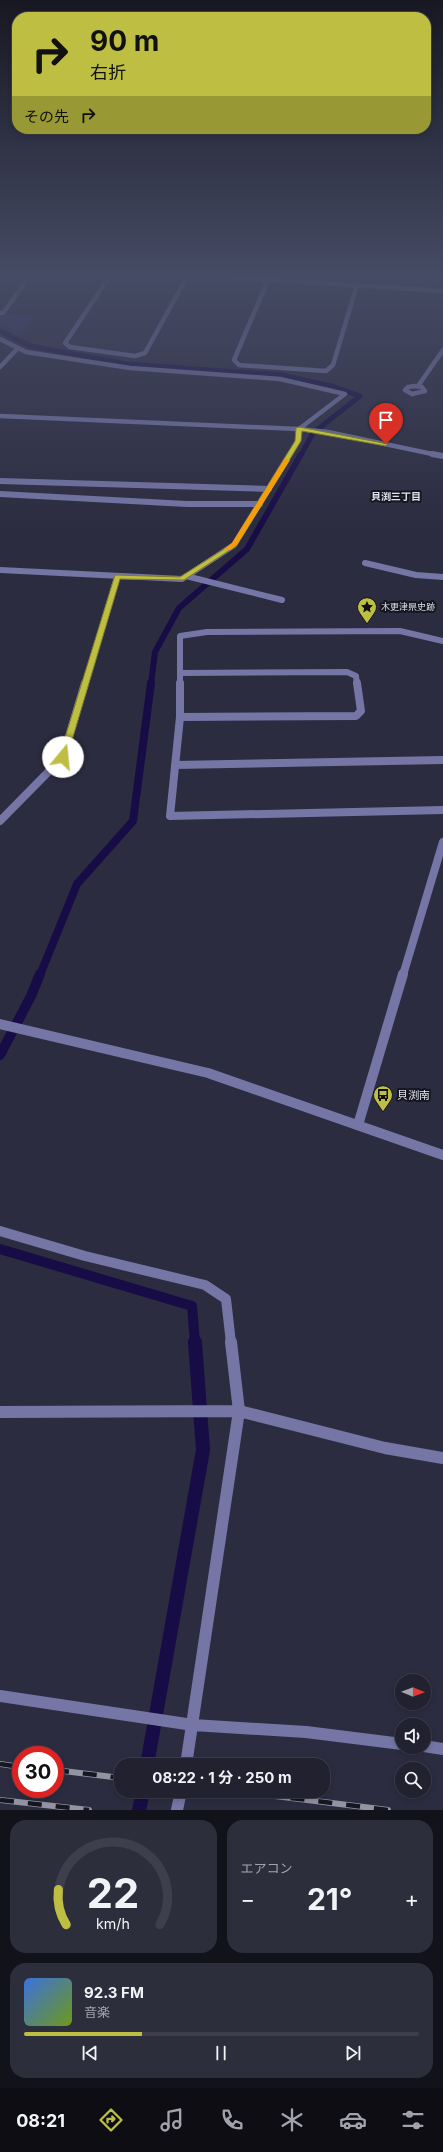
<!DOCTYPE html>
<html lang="ja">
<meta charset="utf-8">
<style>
:root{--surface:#212130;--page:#2d2e3c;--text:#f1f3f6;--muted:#a2a3ab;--line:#3e3e4c;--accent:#bebf42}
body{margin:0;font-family:Inter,"Noto Sans JP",sans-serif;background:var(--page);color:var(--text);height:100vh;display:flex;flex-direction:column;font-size:15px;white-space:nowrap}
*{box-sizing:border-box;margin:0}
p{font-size:13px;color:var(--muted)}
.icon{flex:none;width:22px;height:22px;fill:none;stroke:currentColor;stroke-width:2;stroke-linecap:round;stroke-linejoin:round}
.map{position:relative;height:1810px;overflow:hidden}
.drawer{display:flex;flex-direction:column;gap:10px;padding:10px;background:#12121a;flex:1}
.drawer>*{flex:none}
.banner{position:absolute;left:12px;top:12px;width:419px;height:122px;border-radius:16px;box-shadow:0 2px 6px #0003,0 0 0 1px var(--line);background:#bebf42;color:#111;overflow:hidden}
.needle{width:26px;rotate:91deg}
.buttons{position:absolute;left:395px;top:1674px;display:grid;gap:8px}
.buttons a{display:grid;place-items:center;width:36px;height:36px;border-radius:50%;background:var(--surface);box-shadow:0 2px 6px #0003,0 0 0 1px var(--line);font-size:20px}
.speed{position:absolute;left:12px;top:1746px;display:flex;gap:8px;font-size:20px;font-weight:700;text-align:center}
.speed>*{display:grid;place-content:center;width:52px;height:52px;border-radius:50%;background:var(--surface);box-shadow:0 2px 6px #0003,0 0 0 1px var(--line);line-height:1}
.speed .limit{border:6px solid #d22;background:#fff;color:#111}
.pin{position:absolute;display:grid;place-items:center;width:34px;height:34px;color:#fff;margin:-41px -17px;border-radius:50% 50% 50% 0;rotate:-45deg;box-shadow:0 0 4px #0007}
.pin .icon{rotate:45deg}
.me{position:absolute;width:44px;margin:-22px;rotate:17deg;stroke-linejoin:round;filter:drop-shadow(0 0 3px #0008)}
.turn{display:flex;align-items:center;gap:14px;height:84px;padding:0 12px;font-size:18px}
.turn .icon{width:52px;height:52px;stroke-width:2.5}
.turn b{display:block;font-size:28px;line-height:34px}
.then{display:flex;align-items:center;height:38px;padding:0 12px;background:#0003;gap:8px;font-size:15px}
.big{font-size:30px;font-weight:700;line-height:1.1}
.drawer .tile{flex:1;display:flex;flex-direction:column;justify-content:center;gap:6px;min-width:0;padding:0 14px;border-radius:16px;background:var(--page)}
.drawer .dial{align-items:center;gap:0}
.dial svg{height:104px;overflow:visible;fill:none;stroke:var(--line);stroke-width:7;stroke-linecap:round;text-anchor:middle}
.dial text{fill:var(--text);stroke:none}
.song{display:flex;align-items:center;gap:12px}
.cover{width:48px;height:48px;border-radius:6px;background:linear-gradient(135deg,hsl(220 70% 55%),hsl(80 70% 35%))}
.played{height:4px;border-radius:2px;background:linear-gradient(90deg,var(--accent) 30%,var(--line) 30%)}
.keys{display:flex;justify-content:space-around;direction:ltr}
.heat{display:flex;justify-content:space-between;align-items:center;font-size:22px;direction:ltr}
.drawer .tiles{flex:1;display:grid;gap:10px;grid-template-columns:1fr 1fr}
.tile:last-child{grid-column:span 2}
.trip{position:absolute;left:114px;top:1758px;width:216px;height:40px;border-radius:16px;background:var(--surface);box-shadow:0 2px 6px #0003,0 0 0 1px var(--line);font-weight:700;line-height:40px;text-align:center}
.tab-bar{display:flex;height:64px;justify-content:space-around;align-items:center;background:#0d0d13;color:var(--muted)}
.tab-bar .icon{width:28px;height:28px}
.tab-bar .active{color:var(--accent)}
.tab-bar b{font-size:18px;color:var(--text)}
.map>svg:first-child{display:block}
.green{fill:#343168}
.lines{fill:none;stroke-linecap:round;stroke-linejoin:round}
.stream-far4{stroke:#180c47;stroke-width:5}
.stream-far3{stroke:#180c47;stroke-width:6}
.stream-far2{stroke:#180c47;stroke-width:8}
.stream-far1{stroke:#180c47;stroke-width:10}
.stream{stroke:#180c47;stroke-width:14}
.minor-far4{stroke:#7576a6;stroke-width:4.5}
.minor-far3{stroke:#7576a6;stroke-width:6}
.minor-far2{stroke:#7576a6;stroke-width:8}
.minor-far1{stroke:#7576a6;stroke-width:10}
.minor{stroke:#7576a6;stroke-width:12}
.tertiary-far1{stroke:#7576a6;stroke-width:6}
.tertiary{stroke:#7576a6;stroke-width:10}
.rail-casing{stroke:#9393a3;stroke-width:6}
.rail{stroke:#15161f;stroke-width:4.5;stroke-dasharray:14;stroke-linecap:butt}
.route{fill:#bebf42;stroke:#7c7c2b}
.slow{fill:#f59e0b}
.labels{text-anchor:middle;stroke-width:4;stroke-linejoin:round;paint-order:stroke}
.far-poi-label{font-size:9px;fill:#e0e1ee;stroke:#15161f;text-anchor:start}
.far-neighbourhood-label{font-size:10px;font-weight:bold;fill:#e0e1ee;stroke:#15161f}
.poi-label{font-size:11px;fill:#e0e1ee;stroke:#15161f;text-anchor:start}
</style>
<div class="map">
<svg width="443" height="1810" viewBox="0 0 443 1810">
<rect width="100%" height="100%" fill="#2c2c40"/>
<!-- green -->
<path class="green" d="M 9,314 L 34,316 L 27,330 L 18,332 L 0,324 L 0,317 Z"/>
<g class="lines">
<!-- stream-far4 -->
<path class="stream-far4" d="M 0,331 L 30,346 L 127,364 L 282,375 L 332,386 L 360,396 L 313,433 L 301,455"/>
<!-- stream-far3 -->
<path class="stream-far3" d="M 151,684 L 155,652 L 179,608 L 247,549 L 301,454"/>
<!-- stream-far2 -->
<path class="stream-far2" d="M 40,975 L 77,884 L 133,821 L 151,683"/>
<!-- stream-far1 -->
<path class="stream-far1" d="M 0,1055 L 31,996 L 40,974
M 0,1249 L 192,1306 L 195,1343"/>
<!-- stream -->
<path class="stream" d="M 147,1765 L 203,1450 L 195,1342
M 139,1810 L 143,1791"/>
<!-- minor-far4 -->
<path class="minor-far4" d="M 112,273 L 65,343 L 70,347 L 135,356 L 145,353 L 188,275
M 169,273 L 443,291
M 268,280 L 234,360 L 239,365 L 326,371 L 333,365 L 357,285
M 0,313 L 3,313 L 32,273
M 0,339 L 26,352 L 130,368 L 280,379 L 345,394 L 299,429 L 298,441 L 290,455
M 0,367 L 18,348
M 415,386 L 422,387 L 425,391 L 412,394 L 405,390 L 408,387 Z
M 418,386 L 443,350
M 0,416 L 299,429 L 328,432 L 437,455"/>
<!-- minor-far3 -->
<path class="minor-far3" d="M 432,454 L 443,456
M 365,563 L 416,575 L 443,577
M 0,570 L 182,579 L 234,545 L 290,454
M 186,576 L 282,600
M 180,673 L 347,672 L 356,676 L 357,684
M 85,684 L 117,577
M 180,684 L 180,636 L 207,632 L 400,631 L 443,641"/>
<!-- minor-far2 -->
<path class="minor-far2" d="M 180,683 L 180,717 L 170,816 L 443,810
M 180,717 L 356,716 L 361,711 L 357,683
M 175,765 L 443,760
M 0,821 L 63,757 L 85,683
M 403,975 L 443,842"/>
<!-- minor-far1 -->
<path class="minor-far1" d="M 358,1125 L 403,974
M 0,1231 L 85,1256 L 205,1285 L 226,1299 L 231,1343"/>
<!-- minor -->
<path class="minor" d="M 0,1412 L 239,1411 L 385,1448 L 443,1458
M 0,1696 L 193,1725 L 306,1732 L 402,1744
M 424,1746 L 443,1749
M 186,1765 L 239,1411 L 231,1342
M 177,1810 L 181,1791"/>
<!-- tertiary-far1 -->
<path class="tertiary-far1" d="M 0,481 L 269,489
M 0,494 L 187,504 L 260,504"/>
<!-- tertiary -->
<path class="tertiary" d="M 0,1024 L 208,1073 L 443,1155"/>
<!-- rail casing -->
<g class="rail-casing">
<path id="rail" d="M 0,1764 L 21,1767
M 55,1770 L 121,1778
M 235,1791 L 388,1810
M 0,1800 L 89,1810"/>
</g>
<!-- rail -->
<use href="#rail" class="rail"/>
</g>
<!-- sky -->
<linearGradient id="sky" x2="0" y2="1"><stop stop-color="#181823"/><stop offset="0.52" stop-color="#454b64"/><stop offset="1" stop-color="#454b64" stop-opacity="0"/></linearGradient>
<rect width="443" height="527" fill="url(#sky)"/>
<!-- route -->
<path class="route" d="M 299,427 L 388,444 L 386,446 L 302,431 L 301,441 L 236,546 L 184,580 L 120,579 L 67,757 L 60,759 L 59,757 L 115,575 L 180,577 L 232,544 L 295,441 L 296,428 Z"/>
<!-- slow -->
<path class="slow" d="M 287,458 L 290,460 L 237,545 L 230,550 L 225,550 L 224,549 L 232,543 L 284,460 Z"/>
<!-- icons -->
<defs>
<g id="sight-pin" transform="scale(1)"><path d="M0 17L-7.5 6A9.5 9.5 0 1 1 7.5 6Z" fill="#bebf42" stroke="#15161f"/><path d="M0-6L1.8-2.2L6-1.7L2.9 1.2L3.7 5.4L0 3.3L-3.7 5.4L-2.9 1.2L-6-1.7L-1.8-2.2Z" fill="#111"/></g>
<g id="bus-pin" transform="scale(1)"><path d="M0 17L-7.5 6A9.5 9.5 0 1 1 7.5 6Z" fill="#bebf42" stroke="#15161f"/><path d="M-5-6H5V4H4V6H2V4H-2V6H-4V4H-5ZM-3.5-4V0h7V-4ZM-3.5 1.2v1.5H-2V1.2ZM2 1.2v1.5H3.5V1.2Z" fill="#111"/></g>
</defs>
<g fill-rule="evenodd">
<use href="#sight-pin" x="367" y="607"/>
<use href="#bus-pin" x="383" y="1095"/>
</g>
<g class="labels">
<!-- far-poi labels -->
<g class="far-poi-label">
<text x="381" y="610">木更津県史跡</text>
</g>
<!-- far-neighbourhood labels -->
<g class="far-neighbourhood-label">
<text x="396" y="500">貝渕三丁目</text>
</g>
<!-- poi labels -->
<g class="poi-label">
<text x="397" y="1099">貝渕南</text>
</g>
</g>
</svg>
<div class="buttons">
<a><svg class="needle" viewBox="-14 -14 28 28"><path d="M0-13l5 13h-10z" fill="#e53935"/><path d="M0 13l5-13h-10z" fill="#a2a3ab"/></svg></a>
<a><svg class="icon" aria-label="sound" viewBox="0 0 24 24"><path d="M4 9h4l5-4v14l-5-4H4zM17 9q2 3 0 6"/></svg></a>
<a><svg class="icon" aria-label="search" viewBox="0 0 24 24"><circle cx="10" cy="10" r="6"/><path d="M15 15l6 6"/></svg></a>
</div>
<div class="speed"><div class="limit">30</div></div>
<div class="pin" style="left:386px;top:444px;background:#d93025"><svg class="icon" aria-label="arrive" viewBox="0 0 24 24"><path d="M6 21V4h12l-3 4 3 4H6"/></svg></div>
<svg class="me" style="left:63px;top:757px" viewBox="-20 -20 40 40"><circle r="19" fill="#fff"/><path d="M0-13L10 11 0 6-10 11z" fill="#bebf42"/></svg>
<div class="trip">08:22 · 1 分 · 250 m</div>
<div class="banner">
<div class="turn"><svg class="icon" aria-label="right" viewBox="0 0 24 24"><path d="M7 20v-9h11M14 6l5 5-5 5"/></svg><div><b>90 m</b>右折</div></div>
<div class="then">その先<svg class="icon" aria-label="right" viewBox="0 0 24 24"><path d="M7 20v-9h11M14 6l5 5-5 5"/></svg></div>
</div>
</div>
<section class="drawer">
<div class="tiles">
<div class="tile dial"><svg viewBox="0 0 100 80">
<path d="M14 69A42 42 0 1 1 86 69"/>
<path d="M14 69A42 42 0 0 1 8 42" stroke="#bebf42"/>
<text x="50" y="56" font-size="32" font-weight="700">22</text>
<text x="50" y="72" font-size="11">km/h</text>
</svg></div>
<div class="tile"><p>エアコン</p>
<div class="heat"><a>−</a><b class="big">21°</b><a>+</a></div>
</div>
<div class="tile">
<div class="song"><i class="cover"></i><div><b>92.3 FM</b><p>音楽</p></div></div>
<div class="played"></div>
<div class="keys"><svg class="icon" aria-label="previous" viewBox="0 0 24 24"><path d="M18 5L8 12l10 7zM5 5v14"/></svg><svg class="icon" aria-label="pause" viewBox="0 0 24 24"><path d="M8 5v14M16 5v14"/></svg><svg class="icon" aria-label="next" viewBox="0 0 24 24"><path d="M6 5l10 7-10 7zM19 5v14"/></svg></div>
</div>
</div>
</section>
<nav class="tab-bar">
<b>08:21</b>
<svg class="icon active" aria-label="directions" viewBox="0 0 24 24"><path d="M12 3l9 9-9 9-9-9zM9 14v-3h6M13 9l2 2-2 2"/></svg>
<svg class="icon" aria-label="music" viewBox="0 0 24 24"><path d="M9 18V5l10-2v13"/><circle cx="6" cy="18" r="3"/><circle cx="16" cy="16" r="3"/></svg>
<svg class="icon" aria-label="phone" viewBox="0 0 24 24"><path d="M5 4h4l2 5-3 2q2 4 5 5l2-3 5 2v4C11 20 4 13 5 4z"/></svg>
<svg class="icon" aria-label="climate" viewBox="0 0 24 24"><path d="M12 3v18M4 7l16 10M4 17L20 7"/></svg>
<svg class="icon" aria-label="car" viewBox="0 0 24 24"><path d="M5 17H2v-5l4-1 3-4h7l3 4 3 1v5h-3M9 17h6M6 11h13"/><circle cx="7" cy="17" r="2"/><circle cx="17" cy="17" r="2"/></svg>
<svg class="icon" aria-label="filters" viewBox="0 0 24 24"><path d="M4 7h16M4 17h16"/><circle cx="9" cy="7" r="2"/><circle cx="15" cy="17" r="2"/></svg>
</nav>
